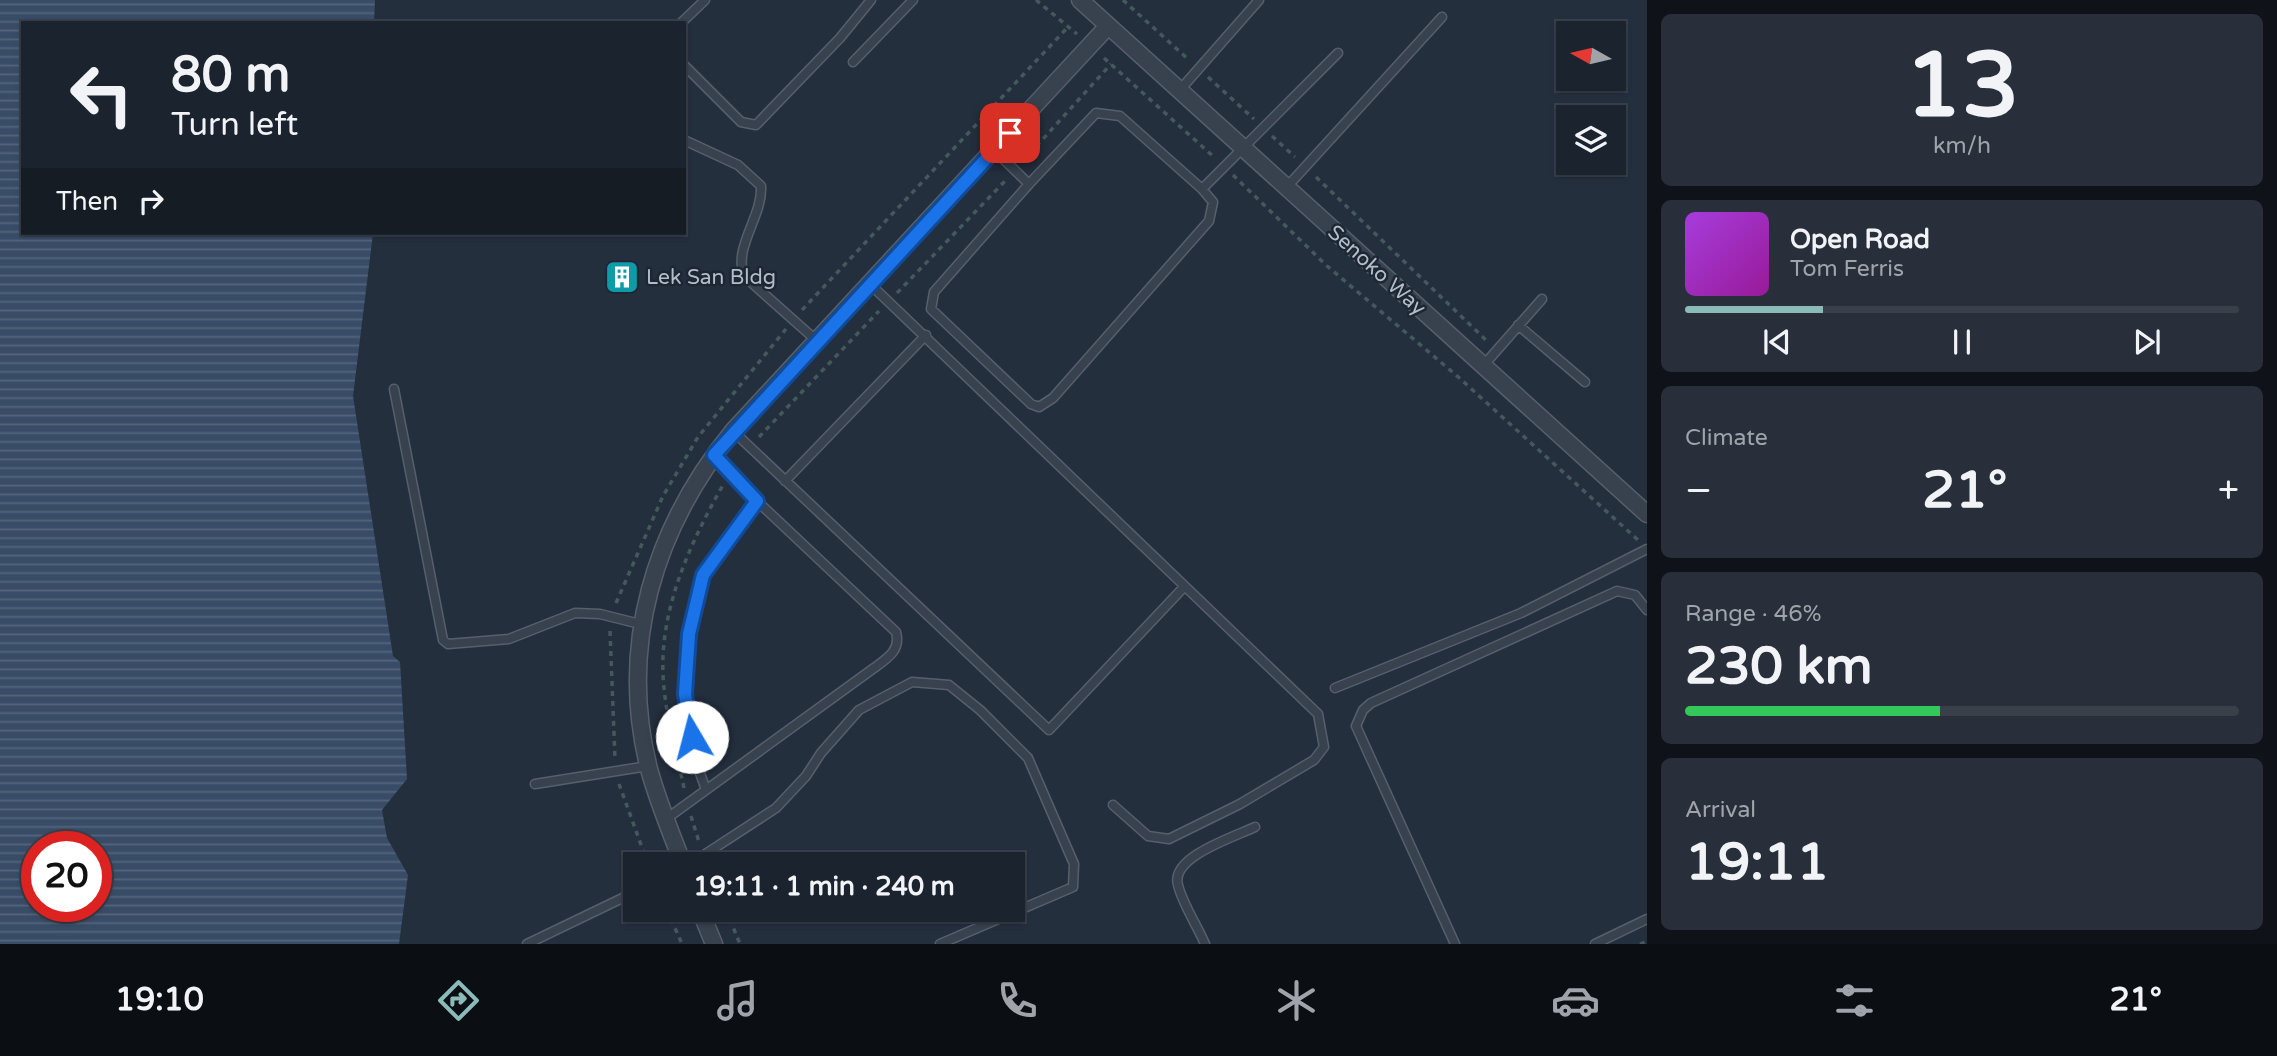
<!DOCTYPE html>
<meta charset="utf-8">
<style>
:root{--surface:#1b232e;--page:#282f3a;--text:#f1f3f6;--muted:#a0a4aa;--line:#39404a;--accent:#8bbbb9}
body{margin:0;font-family:"Varela Round",sans-serif;background:var(--page);color:var(--text);height:100vh;display:flex;flex-direction:column;font-size:26px;white-space:nowrap}
*{box-sizing:border-box;margin:0}
p{font-size:23px;color:var(--muted)}
.icon{flex:none;width:38px;height:38px;fill:none;stroke:currentColor;stroke-width:2;stroke-linecap:round;stroke-linejoin:round}
.map{position:relative;flex:1;overflow:hidden}
.details{display:flex;flex-direction:column;gap:14px;padding:14px;background:#0f1319;width:630px}
.details>*{flex:none}
.hud{position:absolute;left:21px;top:21px;width:665px;height:214px;border-radius:0px;box-shadow:0 2px 5px #0004,0 0 0 2px var(--line);background:#1b232e;color:var(--text);overflow:hidden}
.needle{width:46px;rotate:278deg}
.buttons{position:absolute;left:1556px;top:21px;display:grid;gap:14px}
.buttons a{display:grid;place-items:center;width:70px;height:70px;border-radius:0px;background:var(--surface);box-shadow:0 2px 5px #0004,0 0 0 2px var(--line);font-size:35px}
.speed{position:absolute;left:21px;top:831px;display:flex;gap:14px;font-size:35px;font-weight:700;text-align:center}
.speed>*{display:grid;place-content:center;width:91px;height:91px;border-radius:50%;background:var(--surface);box-shadow:0 2px 5px #0004,0 0 0 2px var(--line);line-height:1}
.speed .limit{border:10px solid #d22;background:#fff;color:#111}
.pin{position:absolute;display:grid;place-items:center;width:60px;height:60px;color:#fff;margin:-30px;border-radius:14px;box-shadow:0 4px 10px #0006}
.me{position:absolute;width:77px;margin:-38px;rotate:352deg;stroke-linejoin:round;filter:drop-shadow(0 0 5px #0008)}
.turn{display:flex;align-items:center;gap:24px;height:147px;padding:0 35px;font-size:32px}
.turn .icon{width:91px;height:91px;stroke-width:2.5}
.turn b{display:block;font-size:49px;line-height:60px}
.then{display:flex;align-items:center;height:66px;padding:0 35px;background:#0003;gap:14px;font-size:26px}
.big{font-size:52px;font-weight:800;line-height:1.1}
.details .tile{flex:1;display:flex;flex-direction:column;justify-content:center;gap:10px;min-width:0;padding:0 24px;border-radius:10px;background:var(--page)}
.details .dial{align-items:center;gap:0}
.dial b{font-size:91px;line-height:1}
.song{display:flex;align-items:center;gap:21px}
.cover{width:84px;height:84px;border-radius:10px;background:linear-gradient(135deg,hsl(280 70% 55%),hsl(300 70% 35%))}
.played{height:7px;border-radius:4px;background:linear-gradient(90deg,var(--accent) 25%,var(--line) 25%)}
.keys{display:flex;justify-content:space-around;direction:ltr}
.heat{display:flex;justify-content:space-between;align-items:center;font-size:38px;direction:ltr}
.charge{height:10px;border-radius:5px;background:linear-gradient(90deg,#34c759 46%,var(--line) 0)}
.trip{position:absolute;left:623px;top:852px;width:402px;height:70px;border-radius:0px;background:var(--surface);box-shadow:0 2px 5px #0004,0 0 0 2px var(--line);font-weight:800;line-height:70px;text-align:center}
.tab-bar{display:flex;height:112px;justify-content:space-around;align-items:center;background:#0b0e12;color:var(--muted)}
.tab-bar .icon{width:49px;height:49px}
.tab-bar .on{color:var(--accent)}
.tab-bar b{font-size:32px;color:var(--text)}
main{display:flex;flex:1;min-height:0}
.map>svg:first-child{display:block}
.water{fill:url(#water-rules);fill-rule:evenodd}
.lines{fill:none;stroke-linecap:round;stroke-linejoin:round}
.lane-casing{stroke:#565f6c;stroke-width:11}
.street-casing{stroke:#565f6c;stroke-width:19}
.path{stroke:#44595c;stroke-width:3.5;stroke-dasharray:5 5;stroke-linecap:butt}
.lane{stroke:#38414e;stroke-width:8}
.street{stroke:#38414e;stroke-width:16}
.route-casing{stroke:#114b97;stroke-width:18}
.route{stroke:#1a73e8;stroke-width:12}
.labels{text-anchor:middle;stroke-width:5;stroke-linejoin:round;paint-order:stroke}
.street-label{font-size:21px;fill:#b4bcc9;stroke:#1d2633}
.poi-label{font-size:21px;fill:#b4bcc9;stroke:#1d2633;text-anchor:start}
</style>
<main>
<div class="map">
<svg width="1647" height="944" viewBox="0 0 1647 944">
<defs>
<pattern id="water-rules" width="6" height="5" patternUnits="userSpaceOnUse" patternTransform="scale(1.75)"><rect width="6" height="5" fill="#394c67"/><path d="M0 2.5h6" fill="none" stroke="#53647b"/></pattern>
</defs>
<rect width="100%" height="100%" fill="#242f3e"/>
<!-- water -->
<path class="water" d="M 0,0 L 375,0 L 374,23 L 23,23 L 23,233 L 373,233 L 353,396 L 393,656 L 400,662 L 407,779 L 382,810 L 387,838 L 408,875 L 399,944 L 0,944 ZM 37,847 L 96,847 L 96,906 L 37,906 Z"/>
<g class="lines">
<!-- lane casing -->
<g class="lane-casing">
<path id="lane" d="M 681,23 L 705,0
M 853,62 L 913,0
M 684,65 L 741,122 L 756,125 L 840,38 L 871,0
M 1179,91 L 1259,0
M 684,140 L 738,165 L 761,186 C 763,216 733,247 744,276 L 817,341
M 994,150 L 1029,184 L 1096,113 L 1120,116 L 1202,189 L 1338,53
M 1029,184 L 934,292 L 931,309 L 1031,404 L 1039,407 L 1053,398 L 1209,221 L 1213,202 L 1202,189
M 1285,189 L 1442,17
M 870,284 L 1318,714 L 1324,747 L 1314,760 L 1240,804 L 1169,839 L 1148,836 L 1113,805
M 1518,325 L 1585,382
M 1483,366 L 1542,299
M 394,389 L 443,640 L 448,644 L 509,639 L 575,613 L 600,614 L 640,624
M 733,431 L 1049,730 L 1183,588
M 785,481 L 926,335
M 1335,688 L 1521,613 L 1647,549
M 535,784 L 648,766
M 706,790 L 695,759 L 685,694 L 689,634 L 703,575 L 757,501 L 714,455
M 666,819 L 874,668 C 888,658 901,650 896,632 L 757,501
M 690,864 L 776,808 L 806,776 L 821,753 L 859,710 L 912,682 L 949,685 L 980,710 L 1028,758 L 1074,864 L 1073,887 L 940,944
M 527,944 L 635,892
M 1205,944 C 1197,925 1183,905 1178,885 C 1170,857 1234,837 1255,827
M 1455,944 L 1356,726 L 1363,710 L 1371,703 L 1617,591 L 1635,595 L 1647,610
M 1595,944 L 1647,919"/>
</g>
<!-- street casing -->
<g class="street-casing">
<path id="street" d="M 1080,0 L 1647,514
M 683,864 C 671,833 658,802 649,769 C 618,646 654,528 733,431 L 1108,26
M 700,910 L 714,944"/>
</g>
<!-- path -->
<path class="path" d="M 1036,0 L 1077,34
M 1123,0 L 1189,60
M 1104,58 L 1215,158
M 1208,77 L 1254,119
M 1272,136 L 1295,157
M 1023,161 L 1111,64
M 1233,175 L 1327,266 L 1456,375 L 1638,540
M 1316,177 L 1487,341
M 897,293 L 1006,180
M 802,310 L 1068,27
M 759,437 L 879,311
M 616,603 L 663,496 L 698,437 L 786,329
M 610,631 L 615,759
M 619,784 L 648,864
M 684,788 C 677,755 667,721 664,688 C 656,616 689,545 723,485
M 691,816 L 699,842
M 667,910 L 682,944
M 726,910 L 740,944
M 1640,944 L 1647,941"/>
<!-- lane -->
<use href="#lane" class="lane"/>
<!-- street -->
<use href="#street" class="street"/>
</g>
<g class="lines">
<!-- route casing -->
<g class="route-casing">
<path id="route" d="M 692,737 L 685,694 L 689,634 L 703,575 L 757,501 L 714,455 L 1010,133"/>
</g>
<!-- route -->
<use href="#route" class="route"/>
</g>
<!-- icons -->
<defs>
<g id="building-square" transform="scale(1.75)"><rect x="-9" y="-9" width="18" height="18" rx="4" fill="#0f9aa8" stroke="#1d2633"/><path d="M-4-6H4V6H1V3H-1V6H-4ZM-2.5-4.3h1.7v1.8h-1.7ZM.8-4.3h1.7v1.8H.8ZM-2.5-1h1.7V.8h-1.7ZM.8-1h1.7V.8H.8Z" fill="#fff"/></g>
</defs>
<g fill-rule="evenodd">
<use href="#building-square" x="622" y="277"/>
</g>
<g class="labels">
<!-- street labels -->
<g class="street-label">
<text transform="translate(1377 270) rotate(42)" y="7">Senoko Way</text>
</g>
<!-- poi labels -->
<g class="poi-label">
<text x="646" y="284">Lek San Bldg</text>
</g>
</g>
</svg>
<div class="buttons">
<a><svg class="needle" viewBox="-14 -14 28 28"><path d="M0-13l5 13h-10z" fill="#e53935"/><path d="M0 13l5-13h-10z" fill="#a0a4aa"/></svg></a>
<a><svg class="icon" aria-label="layers" viewBox="0 0 24 24"><path d="M12 4l9 5-9 5-9-5zM3 14l9 5 9-5"/></svg></a>
</div>
<div class="speed"><div class="limit">20</div></div>
<div class="pin" style="left:1010px;top:133px;background:#d93025"><svg class="icon" aria-label="arrive" viewBox="0 0 24 24"><path d="M6 21V4h12l-3 4 3 4H6"/></svg></div>
<svg class="me" style="left:692px;top:737px" viewBox="-20 -20 40 40"><circle r="19" fill="#fff"/><path d="M0-13L10 11 0 6-10 11z" fill="#1a73e8"/></svg>
<div class="trip">19:11 · 1 min · 240 m</div>
<div class="hud">
<div class="turn"><svg class="icon" aria-label="left" viewBox="0 0 24 24"><path d="M17 20v-9H6M10 6l-5 5 5 5"/></svg><div><b>80 m</b>Turn left</div></div>
<div class="then">Then<svg class="icon" aria-label="right" viewBox="0 0 24 24"><path d="M7 20v-9h11M14 6l5 5-5 5"/></svg></div>
</div>
</div>
<section class="details">
<div class="tile dial"><b>13</b><p>km/h</p></div>
<div class="tile">
<div class="song"><i class="cover"></i><div><b>Open Road</b><p>Tom Ferris</p></div></div>
<div class="played"></div>
<div class="keys"><svg class="icon" aria-label="previous" viewBox="0 0 24 24"><path d="M18 5L8 12l10 7zM5 5v14"/></svg><svg class="icon" aria-label="pause" viewBox="0 0 24 24"><path d="M8 5v14M16 5v14"/></svg><svg class="icon" aria-label="next" viewBox="0 0 24 24"><path d="M6 5l10 7-10 7zM19 5v14"/></svg></div>
</div>
<div class="tile"><p>Climate</p>
<div class="heat"><a>−</a><b class="big">21°</b><a>+</a></div>
</div>
<div class="tile"><p>Range · 46%</p><b class="big">230 km</b><div class="charge"></div></div>
<div class="tile"><p>Arrival</p><b class="big">19:11</b></div>
</section>
</main>
<nav class="tab-bar">
<b>19:10</b>
<svg class="icon on" aria-label="directions" viewBox="0 0 24 24"><path d="M12 3l9 9-9 9-9-9zM9 14v-3h6M13 9l2 2-2 2"/></svg>
<svg class="icon" aria-label="music" viewBox="0 0 24 24"><path d="M9 18V5l10-2v13"/><circle cx="6" cy="18" r="3"/><circle cx="16" cy="16" r="3"/></svg>
<svg class="icon" aria-label="phone" viewBox="0 0 24 24"><path d="M5 4h4l2 5-3 2q2 4 5 5l2-3 5 2v4C11 20 4 13 5 4z"/></svg>
<svg class="icon" aria-label="climate" viewBox="0 0 24 24"><path d="M12 3v18M4 7l16 10M4 17L20 7"/></svg>
<svg class="icon" aria-label="car" viewBox="0 0 24 24"><path d="M5 17H2v-5l4-1 3-4h7l3 4 3 1v5h-3M9 17h6M6 11h13"/><circle cx="7" cy="17" r="2"/><circle cx="17" cy="17" r="2"/></svg>
<svg class="icon" aria-label="filters" viewBox="0 0 24 24"><path d="M4 7h16M4 17h16"/><circle cx="9" cy="7" r="2"/><circle cx="15" cy="17" r="2"/></svg>
<b>21°</b>
</nav>
